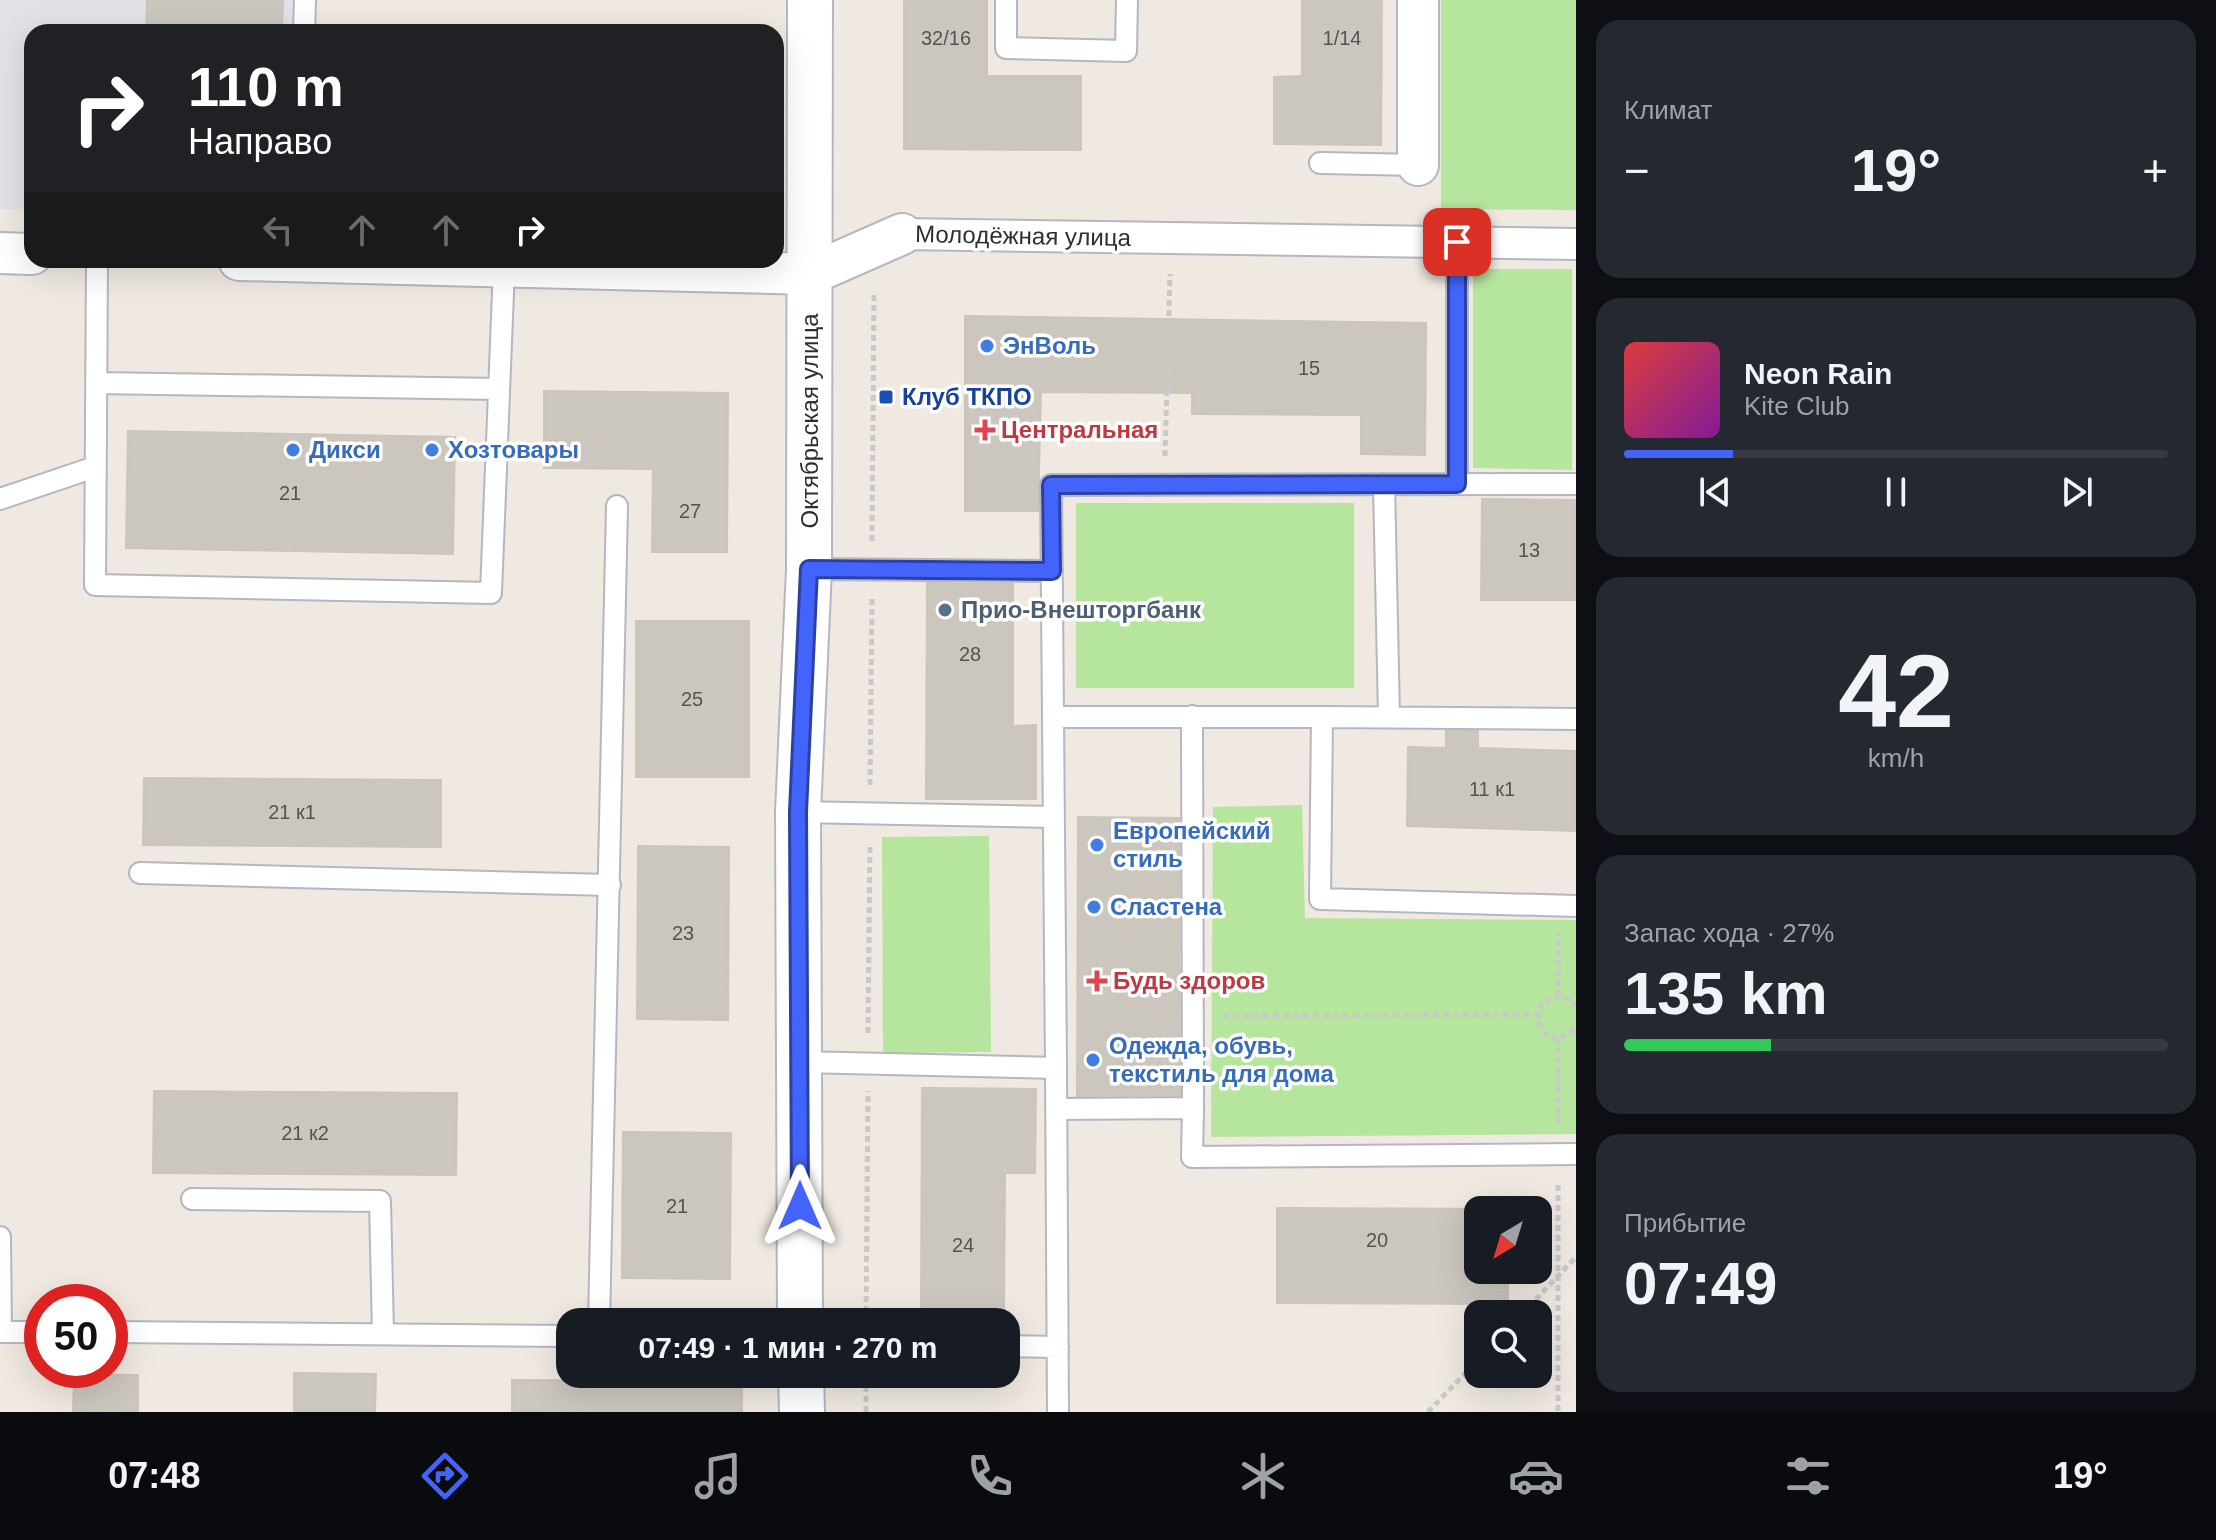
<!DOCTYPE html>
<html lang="ru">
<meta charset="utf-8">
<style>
:root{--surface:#171b24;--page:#242831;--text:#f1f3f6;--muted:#9ea1a6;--line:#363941;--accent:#4264fb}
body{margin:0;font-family:Helvetica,sans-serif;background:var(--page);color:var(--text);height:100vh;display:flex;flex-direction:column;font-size:30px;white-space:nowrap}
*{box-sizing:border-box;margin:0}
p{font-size:26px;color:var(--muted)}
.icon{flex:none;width:44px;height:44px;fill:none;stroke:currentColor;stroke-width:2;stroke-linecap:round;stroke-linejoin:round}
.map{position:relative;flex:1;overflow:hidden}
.sheet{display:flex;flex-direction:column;gap:20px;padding:20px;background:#0d0f14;width:640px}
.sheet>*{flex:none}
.top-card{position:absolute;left:24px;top:24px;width:760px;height:244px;border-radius:24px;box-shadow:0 8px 32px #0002;background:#202124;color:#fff;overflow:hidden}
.needle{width:52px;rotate:218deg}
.tools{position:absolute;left:1464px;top:1196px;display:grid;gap:16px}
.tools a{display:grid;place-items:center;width:88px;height:88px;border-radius:16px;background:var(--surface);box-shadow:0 8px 32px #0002;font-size:40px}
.speed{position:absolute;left:24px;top:1284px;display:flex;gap:16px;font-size:40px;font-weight:700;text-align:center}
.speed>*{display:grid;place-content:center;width:104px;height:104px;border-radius:50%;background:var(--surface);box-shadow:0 8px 32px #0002;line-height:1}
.speed .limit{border:12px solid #d22;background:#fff;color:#111}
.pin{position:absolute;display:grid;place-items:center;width:68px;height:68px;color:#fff;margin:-34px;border-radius:16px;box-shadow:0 4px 12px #0006}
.me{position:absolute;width:88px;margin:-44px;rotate:0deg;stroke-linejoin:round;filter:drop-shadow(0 0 6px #0008)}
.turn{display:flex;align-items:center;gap:28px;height:168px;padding:0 32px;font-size:36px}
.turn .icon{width:104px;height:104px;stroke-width:2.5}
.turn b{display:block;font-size:56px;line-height:68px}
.lanes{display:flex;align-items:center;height:76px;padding:0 32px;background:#0003;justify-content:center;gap:40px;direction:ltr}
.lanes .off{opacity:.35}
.big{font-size:60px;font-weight:700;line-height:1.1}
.sheet .tile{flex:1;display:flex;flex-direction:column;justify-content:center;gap:12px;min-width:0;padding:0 28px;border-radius:24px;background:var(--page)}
.sheet .dial{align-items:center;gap:0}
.dial b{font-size:104px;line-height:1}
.song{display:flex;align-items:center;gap:24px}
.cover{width:96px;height:96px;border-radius:12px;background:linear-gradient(135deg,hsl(0 70% 55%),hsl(290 70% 35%))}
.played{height:8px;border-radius:4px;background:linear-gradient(90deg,var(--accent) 20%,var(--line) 20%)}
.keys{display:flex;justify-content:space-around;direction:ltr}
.heat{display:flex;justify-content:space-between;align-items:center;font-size:44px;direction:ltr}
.charge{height:12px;border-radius:6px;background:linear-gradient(90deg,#34c759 27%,var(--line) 0)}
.trip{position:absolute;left:556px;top:1308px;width:464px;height:80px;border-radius:24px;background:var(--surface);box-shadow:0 8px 32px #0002;font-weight:700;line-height:80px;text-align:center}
.menu{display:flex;height:128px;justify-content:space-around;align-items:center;background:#090b0e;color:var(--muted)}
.menu .icon{width:56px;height:56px}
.menu .current{color:var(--accent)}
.menu b{font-size:36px;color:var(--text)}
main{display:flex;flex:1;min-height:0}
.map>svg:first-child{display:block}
.industrial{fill:#e3e1e8}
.green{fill:#b6e59e}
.building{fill:#cbc7bf;stroke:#cbc5ba;stroke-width:2}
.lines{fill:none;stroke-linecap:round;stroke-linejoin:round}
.service-casing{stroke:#b4b7c1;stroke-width:24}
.pedestrian-casing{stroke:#b4b7c1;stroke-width:34}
.minor-casing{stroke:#b4b7c1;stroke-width:44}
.secondary-casing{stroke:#b4b7c1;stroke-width:48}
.path{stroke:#c9c9c9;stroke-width:5;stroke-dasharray:6 4;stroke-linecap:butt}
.service{stroke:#fff;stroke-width:20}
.pedestrian{stroke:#fff;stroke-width:30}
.minor{stroke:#fff;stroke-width:40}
.secondary{stroke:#fff;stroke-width:44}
.route-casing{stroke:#2b41a3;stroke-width:20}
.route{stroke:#4264fb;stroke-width:14}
.shop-dot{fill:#3f7fe0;stroke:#fff;stroke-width:3}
.transit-dot{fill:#1a4fb4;stroke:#fff;stroke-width:3}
.health-dot{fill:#e0444e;stroke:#fff;stroke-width:3}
.service-dot{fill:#5c6f8a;stroke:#fff;stroke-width:3}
.labels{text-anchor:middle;stroke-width:7;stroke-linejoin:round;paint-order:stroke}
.number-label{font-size:20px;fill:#555452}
.street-label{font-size:24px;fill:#2e2e2e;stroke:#fff}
.shop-label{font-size:24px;font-weight:bold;fill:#366cbe;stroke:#fff;text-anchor:start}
.transit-label{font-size:24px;font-weight:bold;fill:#164399;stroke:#fff;text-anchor:start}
.health-label{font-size:24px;font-weight:bold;fill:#be3a42;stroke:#fff;text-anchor:start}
.service-label{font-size:24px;font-weight:bold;fill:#4e5e75;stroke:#fff;text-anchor:start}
</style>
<main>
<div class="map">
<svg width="1576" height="1412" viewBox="0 0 1576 1412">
<rect width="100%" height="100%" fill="#efe9e1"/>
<!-- industrial -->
<path class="industrial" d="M 0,0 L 302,0 L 303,32 L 32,32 L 32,209 L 0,209 Z"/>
<!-- green -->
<path class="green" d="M 1441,0 L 1576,0 L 1576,210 L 1441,209 Z
M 1473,269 L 1572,269 L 1572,470 L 1473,468 Z
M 1076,503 L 1354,503 L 1354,688 L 1076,688 Z
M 1302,805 L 1305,918 L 1576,920 L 1576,1134 L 1211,1137 L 1213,807 Z
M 989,836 L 991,1052 L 883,1053 L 882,837 Z"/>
<!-- building -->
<path class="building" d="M 147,0 L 283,0 L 282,32 L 146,32 Z
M 904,0 L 987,0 L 987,76 L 1081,76 L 1081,150 L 904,149 Z
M 1302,0 L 1382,0 L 1381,145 L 1274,144 L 1274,77 L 1302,76 Z
M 965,316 L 1426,323 L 1425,455 L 1361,454 L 1361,415 L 1192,414 L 1192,393 L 1041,392 L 1038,511 L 965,511 Z
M 544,391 L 728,393 L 727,552 L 652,552 L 653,469 L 544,468 Z
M 128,431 L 455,437 L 453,554 L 126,548 Z
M 1482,499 L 1576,500 L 1576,600 L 1481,600 Z
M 927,583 L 1013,584 L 1013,726 L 1036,725 L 1036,799 L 926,799 Z
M 636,621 L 749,621 L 749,777 L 636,777 Z
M 1446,731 L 1478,731 L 1478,748 L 1576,751 L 1576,831 L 1407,826 L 1408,747 L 1446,748 Z
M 144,778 L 441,780 L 441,847 L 143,845 Z
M 1078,817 L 1179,818 L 1180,1095 L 1077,1096 Z
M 638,846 L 729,847 L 728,1020 L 637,1019 Z
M 922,1088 L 1036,1089 L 1035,1173 L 1005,1173 L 1004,1317 L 921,1317 Z
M 154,1091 L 457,1093 L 456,1175 L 153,1173 Z
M 623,1132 L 731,1133 L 730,1279 L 622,1278 Z
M 1277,1208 L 1509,1209 L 1478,1210 L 1478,1270 L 1508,1270 L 1508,1304 L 1277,1303 Z
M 294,1373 L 376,1374 L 375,1412 L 294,1412 Z
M 74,1374 L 138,1375 L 138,1412 L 73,1412 Z
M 512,1380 L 742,1381 L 742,1412 L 512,1412 Z"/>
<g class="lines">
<!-- service casing -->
<g class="service-casing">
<path id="service" d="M 1006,0 L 1006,48 L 1126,51 L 1127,0
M 304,32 L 305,0
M 1320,163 L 1418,165
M 1457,242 L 1457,484
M 97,260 L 95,585 L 491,593 L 504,267
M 96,383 L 499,389
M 1384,484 L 1389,716
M 0,499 L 95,467
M 809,569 L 1052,571
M 1053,717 L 1051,485 L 1576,484
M 1576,719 L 1322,717 L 1320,899 L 1576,906
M 798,812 L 1053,817
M 140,873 L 610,885
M 800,1062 L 1056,1068 L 1053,717 L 1322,717
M 1056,1068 L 1058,1412
M 1193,1108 L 1192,1157 L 1576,1154
M 1056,1109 L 1193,1108 L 1192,716
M 192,1199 L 380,1201 L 383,1334
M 0,1237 L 1,1332 L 42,1332
M 599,1322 L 617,506
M 110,1332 L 570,1336
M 1006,1346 L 1058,1347"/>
</g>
<!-- pedestrian casing -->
<g class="pedestrian-casing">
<path id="pedestrian" d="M 902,234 L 1576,244"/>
</g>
<!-- minor casing -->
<g class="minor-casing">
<path id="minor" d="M 1418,0 L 1418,165
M 0,253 L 32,254
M 239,260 L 811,274 L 902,234"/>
</g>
<!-- secondary casing -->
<g class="secondary-casing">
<path id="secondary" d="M 800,1322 L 798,812 L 809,569 L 810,0
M 801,1374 L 802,1412"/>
</g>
<!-- path -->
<path class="path" d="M 1165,456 L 1170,274
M 872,541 L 874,291
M 870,785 L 872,599
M 1558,996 L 1559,933
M 1576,1007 L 1572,1000 L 1556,996 L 1542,1004 L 1537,1020 L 1546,1034 L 1558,1039 L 1576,1029
M 1223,1016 L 1538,1015
M 868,1033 L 870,843
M 1558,1123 L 1558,1039
M 1558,1185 L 1558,1412
M 1522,1314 L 1576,1257
M 866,1322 L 868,1091
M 866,1412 L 866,1374
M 1428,1412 L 1478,1360"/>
<!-- service -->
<use href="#service" class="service"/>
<!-- pedestrian -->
<use href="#pedestrian" class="pedestrian"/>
<!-- minor -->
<use href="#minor" class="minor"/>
<!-- secondary -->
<use href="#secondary" class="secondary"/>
</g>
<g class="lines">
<!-- route casing -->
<g class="route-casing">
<path id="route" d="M 800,1206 L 798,812 L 809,569 L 1052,571 L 1051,485 L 1457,484 L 1457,242"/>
</g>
<!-- route -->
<use href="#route" class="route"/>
</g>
<!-- markers -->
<g class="shop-dot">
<circle cx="987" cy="346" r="8"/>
<circle cx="293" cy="450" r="8"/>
<circle cx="432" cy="450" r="8"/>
<circle cx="1097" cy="845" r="8"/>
<circle cx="1094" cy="907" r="8"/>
<circle cx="1093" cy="1060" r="8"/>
</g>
<rect class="transit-dot" x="878" y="389" width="16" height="16" rx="4"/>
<g class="health-dot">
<path d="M981 418h8v8h8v8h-8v8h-8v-8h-8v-8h8z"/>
<path d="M1093 969h8v8h8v8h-8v8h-8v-8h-8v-8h8z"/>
</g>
<circle class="service-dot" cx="945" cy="610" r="8"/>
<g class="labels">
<!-- number labels -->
<g class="number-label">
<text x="946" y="45">32/16</text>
<text x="1342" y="45">1/14</text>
<text x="1309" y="375">15</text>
<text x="290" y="500">21</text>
<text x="690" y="518">27</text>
<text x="1529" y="557">13</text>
<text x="970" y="661">28</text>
<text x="692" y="706">25</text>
<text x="1492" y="796">11 к1</text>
<text x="292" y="819">21 к1</text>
<text x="683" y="940">23</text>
<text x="305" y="1140">21 к2</text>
<text x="677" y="1213">21</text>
<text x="1377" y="1247">20</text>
<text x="963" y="1252">24</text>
</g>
<!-- street labels -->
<g class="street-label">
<text transform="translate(1023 236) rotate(1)" y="8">Молодёжная улица</text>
<text transform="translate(810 421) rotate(-90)" y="8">Октябрьская улица</text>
</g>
<!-- shop labels -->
<g class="shop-label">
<text x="1003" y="354">ЭнВоль</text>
<text x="309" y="458">Дикси</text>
<text x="448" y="458">Хозтовары</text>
<text x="1113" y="839">Европейский<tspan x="1113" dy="28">стиль</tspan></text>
<text x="1110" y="915">Сластена</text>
<text x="1109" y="1054">Одежда, обувь,<tspan x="1109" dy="28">текстиль для дома</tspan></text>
</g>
<!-- transit labels -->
<g class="transit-label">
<text x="902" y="405">Клуб ТКПО</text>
</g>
<!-- health labels -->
<g class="health-label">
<text x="1001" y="438">Центральная</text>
<text x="1113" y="989">Будь здоров</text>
</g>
<!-- service labels -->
<g class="service-label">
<text x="961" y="618">Прио-Внешторгбанк</text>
</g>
</g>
</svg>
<div class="tools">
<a><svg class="needle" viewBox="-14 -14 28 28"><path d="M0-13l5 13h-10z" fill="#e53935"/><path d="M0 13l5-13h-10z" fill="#9ea1a6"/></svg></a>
<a><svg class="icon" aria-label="search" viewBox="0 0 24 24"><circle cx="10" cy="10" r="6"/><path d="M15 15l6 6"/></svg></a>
</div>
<div class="speed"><div class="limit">50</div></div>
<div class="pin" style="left:1457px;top:242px;background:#d93025"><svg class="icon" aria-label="arrive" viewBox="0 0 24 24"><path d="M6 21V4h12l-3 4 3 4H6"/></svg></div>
<svg class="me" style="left:800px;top:1206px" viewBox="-20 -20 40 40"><path d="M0-17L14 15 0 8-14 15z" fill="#4264fb" stroke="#fff" stroke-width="4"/></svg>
<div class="trip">07:49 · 1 мин · 270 m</div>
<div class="top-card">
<div class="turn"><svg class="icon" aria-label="right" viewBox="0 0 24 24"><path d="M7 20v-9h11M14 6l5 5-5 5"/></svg><div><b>110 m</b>Направо</div></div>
<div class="lanes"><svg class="icon off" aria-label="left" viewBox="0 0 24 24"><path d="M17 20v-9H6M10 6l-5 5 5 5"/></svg><svg class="icon off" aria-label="ahead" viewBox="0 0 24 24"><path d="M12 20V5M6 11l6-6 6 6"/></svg><svg class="icon off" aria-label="ahead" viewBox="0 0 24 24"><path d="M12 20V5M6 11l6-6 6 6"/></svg><svg class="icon" aria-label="right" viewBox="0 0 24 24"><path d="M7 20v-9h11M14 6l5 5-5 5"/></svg></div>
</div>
</div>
<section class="sheet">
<div class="tile"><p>Климат</p>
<div class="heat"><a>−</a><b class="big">19°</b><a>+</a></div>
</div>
<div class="tile">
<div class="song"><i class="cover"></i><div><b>Neon Rain</b><p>Kite Club</p></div></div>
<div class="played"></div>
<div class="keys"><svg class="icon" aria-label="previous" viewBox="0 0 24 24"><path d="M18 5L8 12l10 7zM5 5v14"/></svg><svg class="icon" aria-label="pause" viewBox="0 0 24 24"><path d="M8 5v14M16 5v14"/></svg><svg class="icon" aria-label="next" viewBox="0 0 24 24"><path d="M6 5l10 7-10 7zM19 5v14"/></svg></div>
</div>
<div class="tile dial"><b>42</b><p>km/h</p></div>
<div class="tile"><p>Запас хода · 27%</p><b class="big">135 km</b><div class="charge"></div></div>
<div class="tile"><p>Прибытие</p><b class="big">07:49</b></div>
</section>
</main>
<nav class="menu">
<b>07:48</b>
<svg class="icon current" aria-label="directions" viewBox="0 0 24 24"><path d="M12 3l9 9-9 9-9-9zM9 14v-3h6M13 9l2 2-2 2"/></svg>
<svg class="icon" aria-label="music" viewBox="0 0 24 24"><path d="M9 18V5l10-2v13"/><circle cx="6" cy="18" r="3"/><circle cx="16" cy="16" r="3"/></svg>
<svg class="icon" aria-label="phone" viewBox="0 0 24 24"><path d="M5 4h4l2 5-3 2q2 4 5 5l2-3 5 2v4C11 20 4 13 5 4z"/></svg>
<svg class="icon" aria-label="climate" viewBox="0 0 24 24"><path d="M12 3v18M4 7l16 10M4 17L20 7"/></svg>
<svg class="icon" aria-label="car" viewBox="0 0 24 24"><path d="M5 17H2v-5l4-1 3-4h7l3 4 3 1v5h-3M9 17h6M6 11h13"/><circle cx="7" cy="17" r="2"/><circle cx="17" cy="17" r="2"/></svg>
<svg class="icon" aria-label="filters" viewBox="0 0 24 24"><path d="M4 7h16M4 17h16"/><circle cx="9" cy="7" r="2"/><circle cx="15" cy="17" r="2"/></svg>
<b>19°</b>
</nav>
